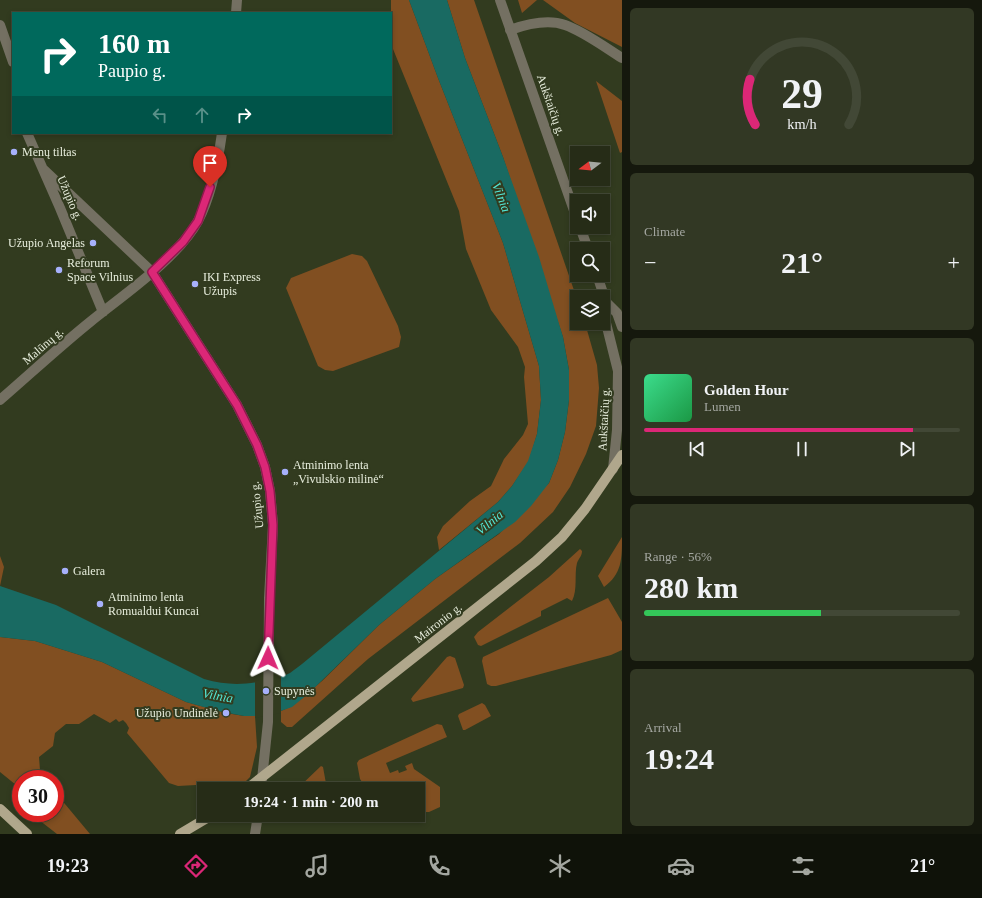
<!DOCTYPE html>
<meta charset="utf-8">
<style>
:root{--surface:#262c17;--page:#323824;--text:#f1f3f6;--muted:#a4a7a1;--line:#424836;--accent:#db2777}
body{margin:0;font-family:Georgia,serif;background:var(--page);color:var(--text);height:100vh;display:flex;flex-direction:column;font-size:15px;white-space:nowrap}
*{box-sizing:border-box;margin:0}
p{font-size:13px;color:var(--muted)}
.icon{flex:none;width:22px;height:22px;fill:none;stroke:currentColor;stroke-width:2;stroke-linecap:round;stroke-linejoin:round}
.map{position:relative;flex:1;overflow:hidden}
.panel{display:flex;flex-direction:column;gap:8px;padding:8px;background:#15180d;width:360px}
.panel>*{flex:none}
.guide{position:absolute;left:12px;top:12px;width:380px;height:122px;border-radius:0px;box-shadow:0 2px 6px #0003,0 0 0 1px var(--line);background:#00695c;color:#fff;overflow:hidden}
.needle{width:26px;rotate:254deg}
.fabs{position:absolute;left:570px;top:146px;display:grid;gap:8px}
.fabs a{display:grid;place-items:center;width:40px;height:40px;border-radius:0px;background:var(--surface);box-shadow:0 2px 6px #0003,0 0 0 1px var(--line);font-size:20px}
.speed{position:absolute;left:12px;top:770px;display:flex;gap:8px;font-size:20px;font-weight:700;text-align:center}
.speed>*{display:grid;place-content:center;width:52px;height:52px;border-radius:50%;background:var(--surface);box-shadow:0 2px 6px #0003,0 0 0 1px var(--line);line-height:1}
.speed .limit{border:6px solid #d22;background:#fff;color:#111}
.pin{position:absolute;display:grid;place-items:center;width:34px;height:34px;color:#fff;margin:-41px -17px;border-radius:50% 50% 50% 0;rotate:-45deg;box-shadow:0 0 4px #0007}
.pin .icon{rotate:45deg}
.me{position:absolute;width:44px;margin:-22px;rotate:1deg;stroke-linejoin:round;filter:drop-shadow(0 0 3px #0008)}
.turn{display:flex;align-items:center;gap:14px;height:84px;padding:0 20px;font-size:18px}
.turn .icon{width:52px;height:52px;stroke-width:2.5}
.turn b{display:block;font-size:28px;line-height:34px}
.lanes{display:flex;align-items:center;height:38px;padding:0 20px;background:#0003;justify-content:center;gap:20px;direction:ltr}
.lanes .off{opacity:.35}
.big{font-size:30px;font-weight:700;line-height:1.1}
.panel .tile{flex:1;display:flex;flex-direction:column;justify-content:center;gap:6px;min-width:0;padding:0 14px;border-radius:6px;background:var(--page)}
.panel .dial{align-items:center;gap:0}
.dial svg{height:104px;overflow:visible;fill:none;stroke:var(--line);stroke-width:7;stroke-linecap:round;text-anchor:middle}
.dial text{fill:var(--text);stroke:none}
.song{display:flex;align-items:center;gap:12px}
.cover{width:48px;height:48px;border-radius:6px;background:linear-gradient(135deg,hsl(150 70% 55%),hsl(140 70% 35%))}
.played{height:4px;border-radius:2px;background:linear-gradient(90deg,var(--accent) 85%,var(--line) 85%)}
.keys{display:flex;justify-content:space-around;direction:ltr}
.heat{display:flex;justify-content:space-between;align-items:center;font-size:22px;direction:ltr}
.charge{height:6px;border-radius:3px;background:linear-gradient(90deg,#34c759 56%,var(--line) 0)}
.trip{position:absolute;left:197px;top:782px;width:228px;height:40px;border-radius:0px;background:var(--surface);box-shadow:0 2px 6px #0003,0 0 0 1px var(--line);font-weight:700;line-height:40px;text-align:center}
.menu{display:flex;height:64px;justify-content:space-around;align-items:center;background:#0f1209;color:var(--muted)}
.menu .icon{width:28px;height:28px}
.menu .selected{color:var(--accent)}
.menu b{font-size:18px;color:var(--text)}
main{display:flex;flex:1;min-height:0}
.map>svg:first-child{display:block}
.green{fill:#814f21}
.water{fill:#196a62}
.pier{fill:#323b1f}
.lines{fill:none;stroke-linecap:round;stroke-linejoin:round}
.minor{stroke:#747062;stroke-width:10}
.major{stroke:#b0a78c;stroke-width:10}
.route-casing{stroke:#8e194d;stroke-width:10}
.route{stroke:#db2777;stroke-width:7}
.poi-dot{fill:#a7b1fc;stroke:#323b1f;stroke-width:1.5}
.labels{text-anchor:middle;stroke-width:4;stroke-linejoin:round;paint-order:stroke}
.street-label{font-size:12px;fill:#e7eddc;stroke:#323b1f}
.poi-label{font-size:12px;fill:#e7eddc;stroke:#323b1f;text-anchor:start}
.water-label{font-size:13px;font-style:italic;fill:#54e6d5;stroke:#323b1f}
</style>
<main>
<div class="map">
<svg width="622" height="834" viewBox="0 0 622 834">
<rect width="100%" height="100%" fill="#323b1f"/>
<!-- green -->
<path class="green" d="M 391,0 L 409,0 L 438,78 L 503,243 L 539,366 L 541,400 L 537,434 L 529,461 L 512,486 L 498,502 L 439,550 L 437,537 L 443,526 L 470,501 L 491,486 L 504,459 L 523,435 L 528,424 L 524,377 L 525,367 L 518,347 L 491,310 L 466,249 L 459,211 L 393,49 L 391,39 Z
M 447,0 L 474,0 L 577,299 L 577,323 L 585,323 L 597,365 L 599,388 L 596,426 L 586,454 L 570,487 L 553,512 L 520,543 L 445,600 L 368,659 L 292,727 L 287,727 L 281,722 L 281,711 L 292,706 L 322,681 L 379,625 L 435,579 L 499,534 L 549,483 L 558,460 L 565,432 L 569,400 L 569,370 L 563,337 L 503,157 L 465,58 Z
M 518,0 L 537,0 L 522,13 Z
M 543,0 L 622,0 L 622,47 L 575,23 Z
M 596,81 L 622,101 L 622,152 L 620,153 Z
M 352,254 L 362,256 L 367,261 L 398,326 L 401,337 L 399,347 L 333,371 L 325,370 L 318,366 L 286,288 L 291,278 Z
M 622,537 C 622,559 622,574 604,587 L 598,576 Z
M 580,549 L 582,551 C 582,556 579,558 577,563 C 574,575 578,589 572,601 L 567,598 L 541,611 L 541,616 L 481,646 L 478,645 L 474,637 L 478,632 L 549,577 Z
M 0,556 L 4,567 L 0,586 Z
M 608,598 L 622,622 L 622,650 L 611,655 L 496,686 L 491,686 L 487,684 L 482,661 L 483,657 Z
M 0,637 L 35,641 L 102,662 L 186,702 L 226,713 L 244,716 L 255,716 L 257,747 L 250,777 L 241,786 L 234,789 L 212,789 L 196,785 L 178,786 L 169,783 L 127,733 L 129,728 L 126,723 L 123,720 L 119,722 L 116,719 L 110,723 L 94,714 L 79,724 L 66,724 L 55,733 L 53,746 L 39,757 L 40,770 L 44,779 L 21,779 L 21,791 L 21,789 L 0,772 Z
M 450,656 L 455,658 L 464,685 L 463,688 L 413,702 L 411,699 L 413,696 L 447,657 Z
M 482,703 L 485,705 L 491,716 L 465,730 L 463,730 L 458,716 L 459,714 Z
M 437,724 L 442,725 L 447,737 L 386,763 L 390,773 L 398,770 L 399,773 L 407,770 L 405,766 L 412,763 L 414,769 L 440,787 L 440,807 L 429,812 L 418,812 L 418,789 L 381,789 L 364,785 L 360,779 L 357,763 L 359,760 Z
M 321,766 L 323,767 L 327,789 L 297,789 Z
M 55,792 L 90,834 L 57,834 L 30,813 L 55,813 Z"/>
<!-- water -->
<path class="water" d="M 409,0 L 447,0 L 465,58 L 503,157 L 539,257 L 563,337 L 569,370 L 569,400 L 565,432 L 558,460 L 549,483 L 531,506 L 515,522 L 435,579 L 379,625 L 308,694 L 292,707 L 272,714 L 255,716 L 244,716 L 218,711 L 186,702 L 102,662 L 35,641 L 0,637 L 0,586 L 56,605 L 204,679 C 229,686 247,685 272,679 C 278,677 284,676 290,673 C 294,670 298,667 302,664 L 498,502 L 512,486 L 528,461 L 537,434 L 541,400 L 539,366 L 503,243 L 438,78 Z"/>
<!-- pier -->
<path class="pier" d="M 281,674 L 281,713 L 255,718 L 255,681 Z"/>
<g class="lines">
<!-- minor -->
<path class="minor" d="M 500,0 L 577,219
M 236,13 L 237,0
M 0,25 L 13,62
M 510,30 C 527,24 548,19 565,25 C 583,31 606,48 622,58
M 27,133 L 60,208 L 103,312
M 44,170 L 152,272 L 237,405 L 257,445 L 265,467 L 270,491 L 273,525 L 269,598 L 268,722 L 261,789
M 580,227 L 588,249
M 597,275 L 606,302 L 605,319 L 618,371 L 617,430 L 613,469
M 606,302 L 617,313 L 622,327
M 0,400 C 30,374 59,347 90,322 C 123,295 177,259 198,221 C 212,194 218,162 222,133
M 255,834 L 258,815"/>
<!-- major -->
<path class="major" d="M 247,789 L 536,561 L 562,537 L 585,509 L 622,455
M 0,809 L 27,834
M 180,834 L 212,815"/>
</g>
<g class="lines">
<!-- route casing -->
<g class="route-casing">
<path id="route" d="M 210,187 L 198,221 L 183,242 L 152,272 L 237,405 L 257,445 L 265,467 L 270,491 L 273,525 L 268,658"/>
</g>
<!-- route -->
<use href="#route" class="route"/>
</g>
<!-- markers -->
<g class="poi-dot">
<circle cx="14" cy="152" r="4"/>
<circle cx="93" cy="243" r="4"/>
<circle cx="59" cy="270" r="4"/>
<circle cx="195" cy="284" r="4"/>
<circle cx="285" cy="472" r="4"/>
<circle cx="65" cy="571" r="4"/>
<circle cx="100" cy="604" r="4"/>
<circle cx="266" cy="691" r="4"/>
<circle cx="226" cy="713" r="4"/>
</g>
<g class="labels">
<!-- street labels -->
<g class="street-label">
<text transform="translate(551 105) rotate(71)" y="4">Aukštaičių g.</text>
<text transform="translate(70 198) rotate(67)" y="4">Užupio g.</text>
<text transform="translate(43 346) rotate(-41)" y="4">Malūnų g.</text>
<text transform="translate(604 419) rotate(-87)" y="4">Aukštaičių g.</text>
<text transform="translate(257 505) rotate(-96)" y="4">Užupio g.</text>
<text transform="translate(438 623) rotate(-38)" y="4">Maironio g.</text>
</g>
<!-- poi labels -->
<g class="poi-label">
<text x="22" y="156">Menų tiltas</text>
<text x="85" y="247" text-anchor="end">Užupio Angelas</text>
<text x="67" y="267">Reforum<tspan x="67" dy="14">Space Vilnius</tspan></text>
<text x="203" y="281">IKI Express<tspan x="203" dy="14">Užupis</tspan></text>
<text x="293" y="469">Atminimo lenta<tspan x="293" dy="14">„Vivulskio milinė“</tspan></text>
<text x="73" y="575">Galera</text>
<text x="108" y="601">Atminimo lenta<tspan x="108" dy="14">Romualdui Kuncai</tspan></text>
<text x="274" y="695">Supynės</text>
<text x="218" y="717" text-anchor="end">Užupio Undinėlė</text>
</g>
<!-- water labels -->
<g class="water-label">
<text transform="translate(502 197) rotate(69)" y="5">Vilnia</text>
<text transform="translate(489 522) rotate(-39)" y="5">Vilnia</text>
<text transform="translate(218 695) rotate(11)" y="5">Vilnia</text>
</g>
</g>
</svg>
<div class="fabs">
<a><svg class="needle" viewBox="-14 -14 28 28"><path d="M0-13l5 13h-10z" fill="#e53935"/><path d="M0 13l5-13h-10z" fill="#a4a7a1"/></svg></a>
<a><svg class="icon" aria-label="sound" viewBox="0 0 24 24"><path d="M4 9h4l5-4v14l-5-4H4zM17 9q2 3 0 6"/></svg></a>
<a><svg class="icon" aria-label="search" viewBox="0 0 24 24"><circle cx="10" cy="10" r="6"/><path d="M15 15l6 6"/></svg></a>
<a><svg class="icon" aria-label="layers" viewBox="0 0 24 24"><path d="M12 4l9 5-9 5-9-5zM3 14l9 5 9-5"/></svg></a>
</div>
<div class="speed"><div class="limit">30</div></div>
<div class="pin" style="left:210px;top:187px;background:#d93025"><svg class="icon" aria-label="arrive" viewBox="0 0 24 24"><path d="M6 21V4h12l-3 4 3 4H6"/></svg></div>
<svg class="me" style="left:268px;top:658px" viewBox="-20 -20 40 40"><path d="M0-17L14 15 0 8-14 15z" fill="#db2777" stroke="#fff" stroke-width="4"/></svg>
<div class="trip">19:24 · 1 min · 200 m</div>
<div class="guide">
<div class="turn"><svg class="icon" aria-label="right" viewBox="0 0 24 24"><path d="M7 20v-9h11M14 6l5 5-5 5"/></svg><div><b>160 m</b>Paupio g.</div></div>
<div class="lanes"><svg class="icon off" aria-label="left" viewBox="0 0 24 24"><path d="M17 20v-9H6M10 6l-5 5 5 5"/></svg><svg class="icon off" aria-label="ahead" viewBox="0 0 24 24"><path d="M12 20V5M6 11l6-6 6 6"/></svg><svg class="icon" aria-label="right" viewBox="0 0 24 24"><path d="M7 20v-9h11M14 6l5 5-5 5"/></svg></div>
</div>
</div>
<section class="panel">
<div class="tile dial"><svg viewBox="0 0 100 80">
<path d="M14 69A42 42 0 1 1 86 69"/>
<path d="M14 69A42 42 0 0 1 10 34" stroke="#db2777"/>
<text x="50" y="56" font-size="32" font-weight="700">29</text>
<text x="50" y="72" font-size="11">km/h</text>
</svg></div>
<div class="tile"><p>Climate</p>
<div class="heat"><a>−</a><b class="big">21°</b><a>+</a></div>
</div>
<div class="tile">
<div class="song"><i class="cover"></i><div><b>Golden Hour</b><p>Lumen</p></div></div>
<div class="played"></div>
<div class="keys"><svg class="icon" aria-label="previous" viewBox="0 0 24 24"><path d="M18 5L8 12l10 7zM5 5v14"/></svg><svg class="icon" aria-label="pause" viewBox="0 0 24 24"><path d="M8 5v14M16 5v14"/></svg><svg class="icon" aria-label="next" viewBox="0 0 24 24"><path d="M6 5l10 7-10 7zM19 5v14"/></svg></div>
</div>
<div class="tile"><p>Range · 56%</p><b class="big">280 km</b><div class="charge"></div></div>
<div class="tile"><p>Arrival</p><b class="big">19:24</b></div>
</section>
</main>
<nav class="menu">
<b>19:23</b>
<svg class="icon selected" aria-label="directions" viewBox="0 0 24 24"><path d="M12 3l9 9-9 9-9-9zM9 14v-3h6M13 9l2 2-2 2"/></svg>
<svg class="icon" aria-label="music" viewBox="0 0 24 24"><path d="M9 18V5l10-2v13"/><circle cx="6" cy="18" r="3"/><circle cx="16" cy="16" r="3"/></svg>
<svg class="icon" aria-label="phone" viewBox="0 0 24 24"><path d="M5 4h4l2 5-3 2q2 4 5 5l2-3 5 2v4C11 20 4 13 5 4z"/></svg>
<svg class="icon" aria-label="climate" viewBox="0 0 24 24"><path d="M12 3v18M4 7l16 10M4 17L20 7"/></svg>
<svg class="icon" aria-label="car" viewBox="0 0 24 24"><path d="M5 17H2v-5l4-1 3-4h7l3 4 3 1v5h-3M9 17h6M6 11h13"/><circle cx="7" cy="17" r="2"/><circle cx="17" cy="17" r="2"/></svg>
<svg class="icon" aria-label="filters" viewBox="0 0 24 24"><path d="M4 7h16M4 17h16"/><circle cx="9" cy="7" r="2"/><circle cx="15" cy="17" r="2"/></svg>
<b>21°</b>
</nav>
